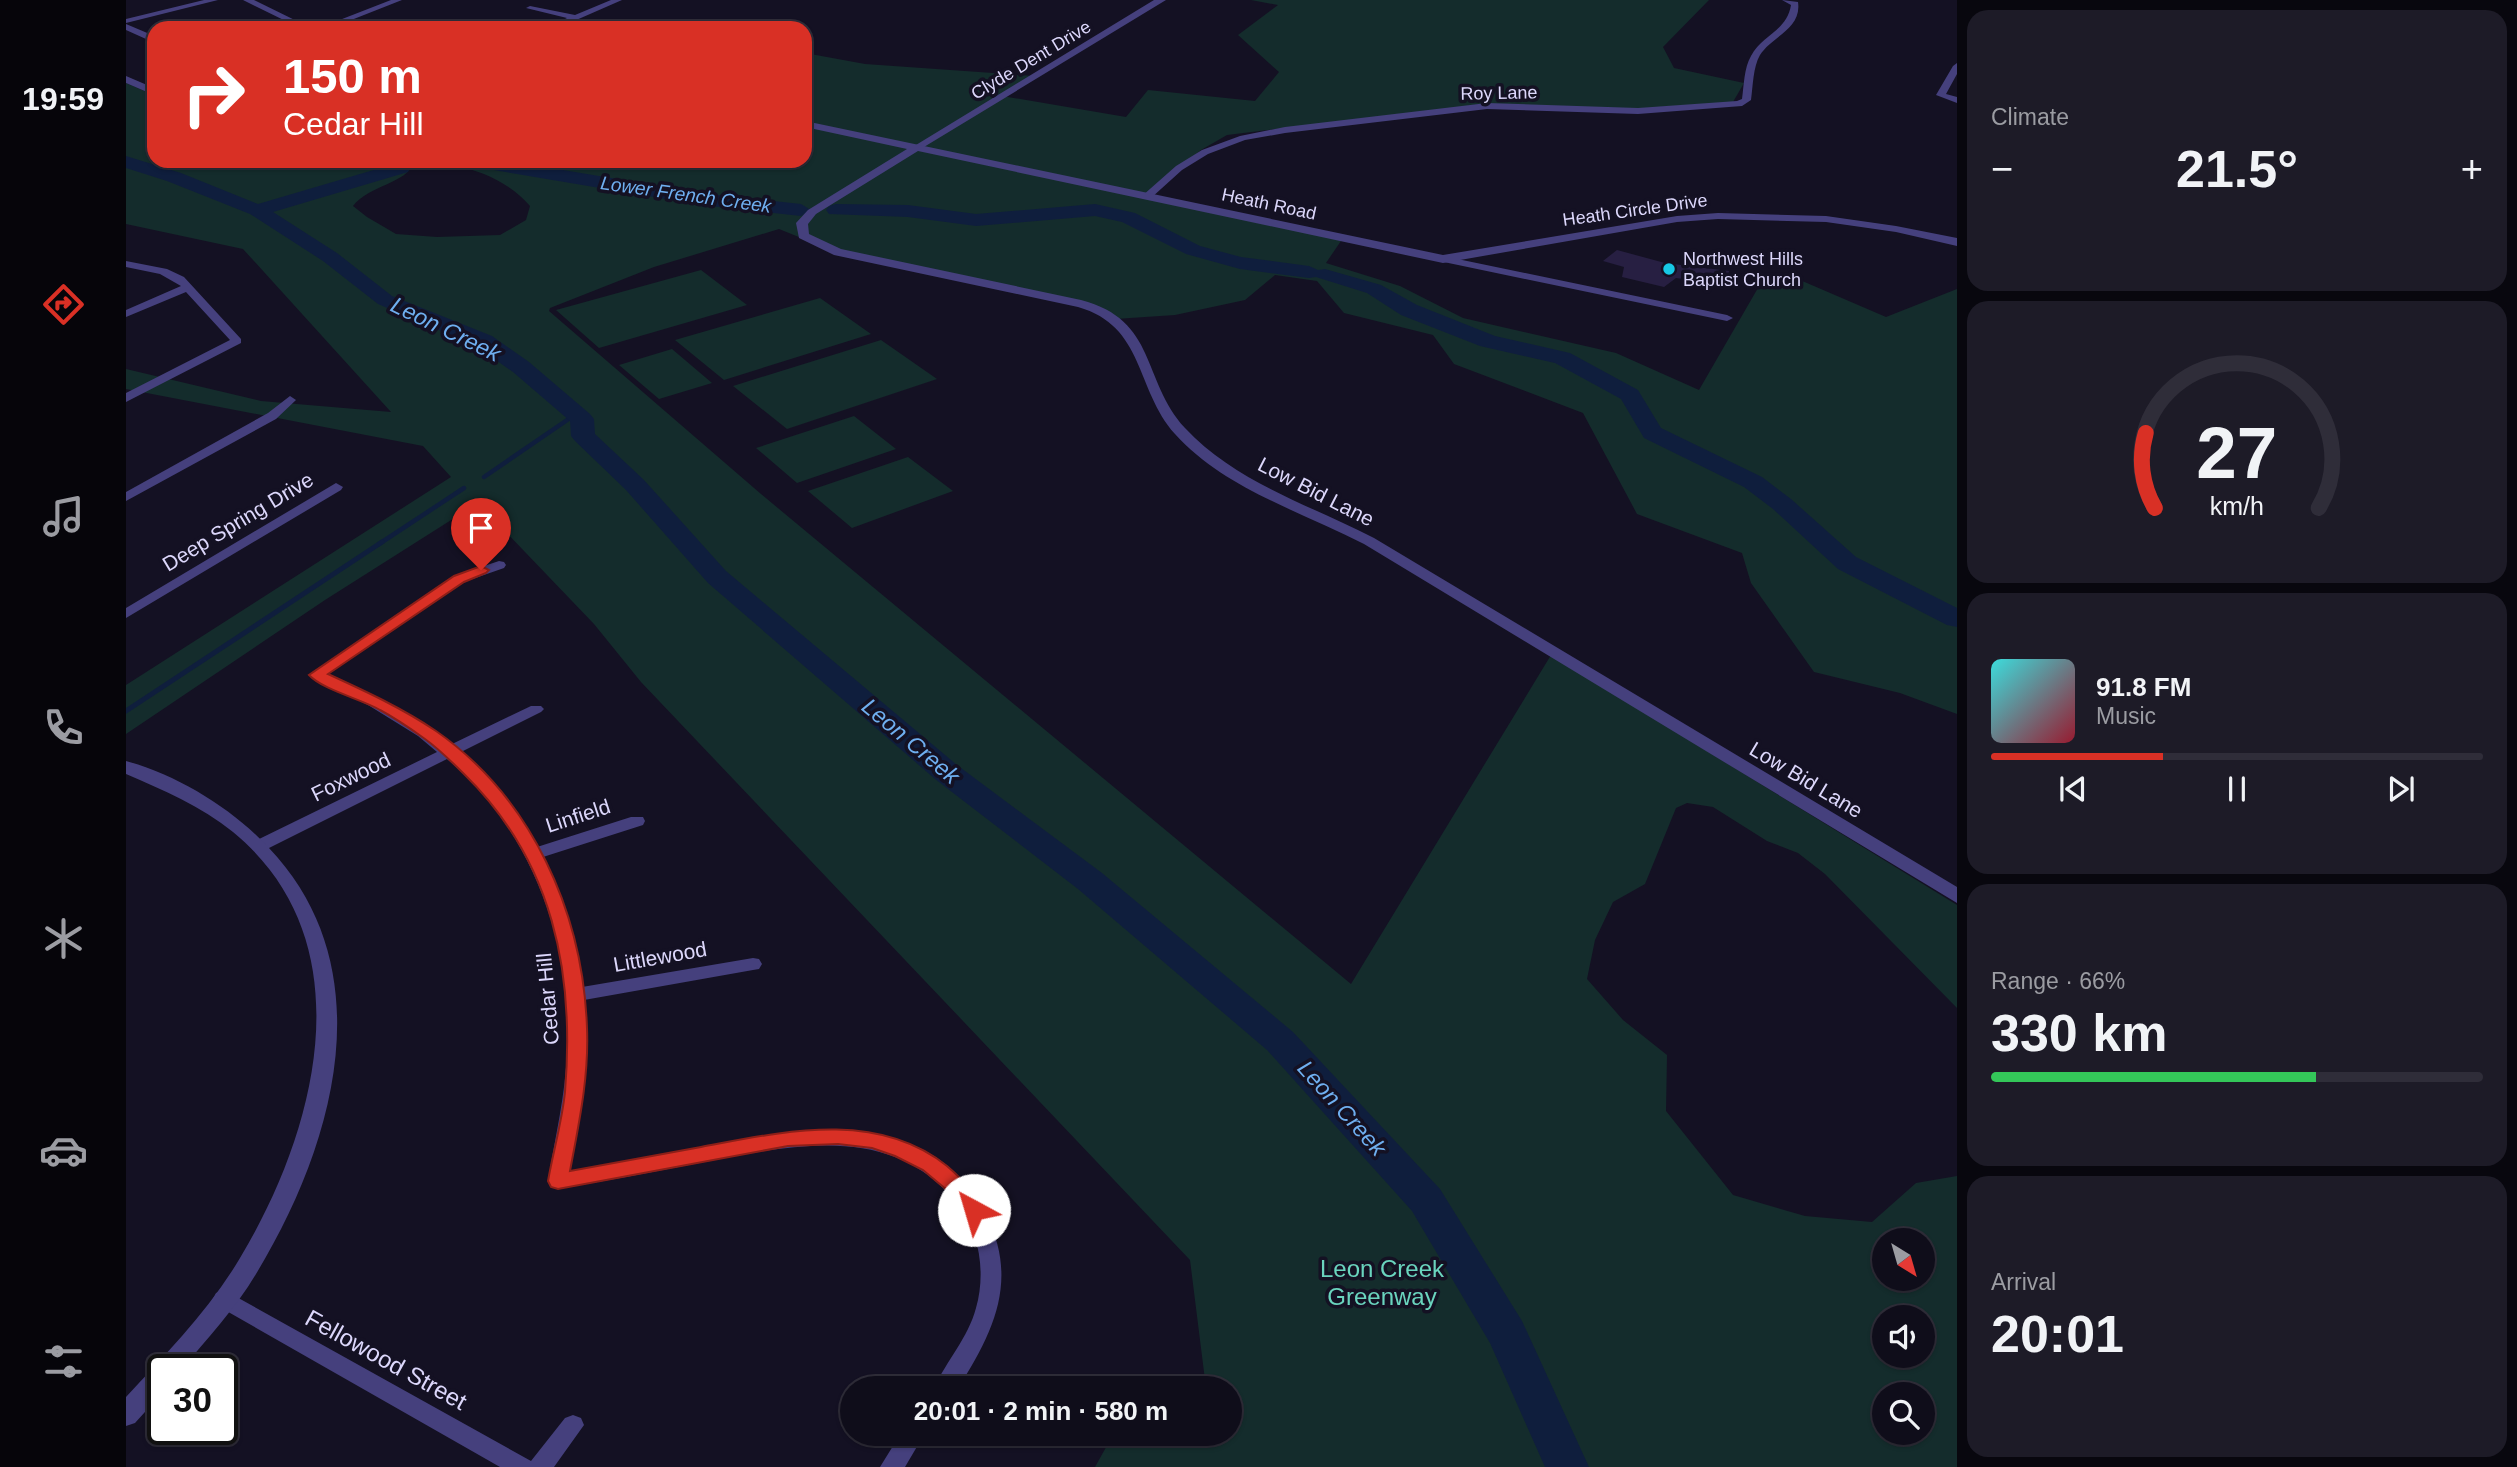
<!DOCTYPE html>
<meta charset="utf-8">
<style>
:root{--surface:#0f0d1a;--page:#1d1b27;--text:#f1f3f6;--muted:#9b9ca2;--line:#2f2d39;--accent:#d93025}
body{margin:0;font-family:Arial,sans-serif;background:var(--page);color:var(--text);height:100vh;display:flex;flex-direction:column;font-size:26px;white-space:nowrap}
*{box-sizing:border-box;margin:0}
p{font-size:23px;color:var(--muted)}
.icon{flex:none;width:38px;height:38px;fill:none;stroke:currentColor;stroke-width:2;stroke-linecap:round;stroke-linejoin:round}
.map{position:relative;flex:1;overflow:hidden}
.drawer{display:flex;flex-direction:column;gap:10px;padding:10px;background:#08070e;width:560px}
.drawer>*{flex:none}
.guide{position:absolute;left:21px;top:21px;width:665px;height:147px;border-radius:21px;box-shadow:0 2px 5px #0004,0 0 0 2px var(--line);background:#d93025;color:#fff;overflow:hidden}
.needle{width:46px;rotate:143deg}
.buttons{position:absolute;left:1746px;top:1228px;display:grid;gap:14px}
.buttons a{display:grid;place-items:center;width:63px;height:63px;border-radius:50%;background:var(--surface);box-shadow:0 2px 5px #0004,0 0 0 2px var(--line);font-size:35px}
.speed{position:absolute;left:21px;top:1354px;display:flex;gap:14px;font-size:35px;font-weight:700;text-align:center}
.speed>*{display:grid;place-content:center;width:91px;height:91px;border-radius:50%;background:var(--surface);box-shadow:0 2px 5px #0004,0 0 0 2px var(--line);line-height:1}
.speed .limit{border:4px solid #111;border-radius:10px;background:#fff;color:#111}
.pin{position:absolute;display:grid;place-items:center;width:60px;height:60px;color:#fff;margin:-72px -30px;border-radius:50% 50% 50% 0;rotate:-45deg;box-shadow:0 0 7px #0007}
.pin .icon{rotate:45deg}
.me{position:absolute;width:77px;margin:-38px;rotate:321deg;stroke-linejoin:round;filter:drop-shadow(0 0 5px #0008)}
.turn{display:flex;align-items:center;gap:24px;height:147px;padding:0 21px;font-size:32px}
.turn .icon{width:91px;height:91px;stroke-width:2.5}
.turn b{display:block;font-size:49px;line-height:60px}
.big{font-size:52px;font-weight:600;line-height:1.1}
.drawer .widget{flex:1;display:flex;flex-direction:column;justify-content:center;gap:10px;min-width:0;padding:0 24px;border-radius:21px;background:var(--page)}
.drawer .dial{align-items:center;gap:0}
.dial svg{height:182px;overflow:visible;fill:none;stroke:var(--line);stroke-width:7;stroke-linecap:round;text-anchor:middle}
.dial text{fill:var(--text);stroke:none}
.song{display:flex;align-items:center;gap:21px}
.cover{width:84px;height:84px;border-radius:10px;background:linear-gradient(135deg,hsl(180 70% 55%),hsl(350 70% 35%))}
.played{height:7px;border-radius:4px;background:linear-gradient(90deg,var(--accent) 35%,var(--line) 35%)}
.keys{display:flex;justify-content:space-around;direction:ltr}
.heat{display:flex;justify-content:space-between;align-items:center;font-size:38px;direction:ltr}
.charge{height:10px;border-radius:5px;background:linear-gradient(90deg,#34c759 66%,var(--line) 0)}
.trip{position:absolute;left:714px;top:1376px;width:402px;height:70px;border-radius:35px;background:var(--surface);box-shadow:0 2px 5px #0004,0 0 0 2px var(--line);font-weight:600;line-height:70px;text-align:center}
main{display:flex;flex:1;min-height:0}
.tabs{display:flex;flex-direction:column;width:126px;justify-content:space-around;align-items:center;background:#06050a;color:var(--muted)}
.tabs .icon{width:49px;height:49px}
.tabs .selected{color:var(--accent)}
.tabs b{font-size:32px;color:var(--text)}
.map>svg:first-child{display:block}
.green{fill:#142c2c;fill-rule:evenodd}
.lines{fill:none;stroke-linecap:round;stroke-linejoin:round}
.stream-far1{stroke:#0f1e3d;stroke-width:4.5}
.stream{stroke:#0f1e3d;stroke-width:5}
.river{fill:#0f1e3d;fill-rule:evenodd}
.building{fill:#271f42}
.minor{fill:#45407d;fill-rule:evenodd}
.tertiary{fill:#45407d;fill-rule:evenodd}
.route{fill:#d93025;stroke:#8d1f18;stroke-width:2}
.poi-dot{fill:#17c9e6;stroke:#141123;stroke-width:2.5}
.labels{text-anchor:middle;stroke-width:7;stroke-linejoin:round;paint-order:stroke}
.far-street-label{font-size:18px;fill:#dcd7fb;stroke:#141123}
.far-poi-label{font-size:18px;fill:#dcd7fb;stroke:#141123;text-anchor:start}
.far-water-label{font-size:19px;font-style:italic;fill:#6faff0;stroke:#141123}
.street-label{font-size:21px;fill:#dcd7fb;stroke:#141123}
.water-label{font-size:23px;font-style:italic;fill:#6faff0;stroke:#141123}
.near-park-label{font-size:24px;fill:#6ad4be;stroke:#141123}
.near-street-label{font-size:24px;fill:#dcd7fb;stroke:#141123}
</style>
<main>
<nav class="tabs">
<b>19:59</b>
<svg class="icon selected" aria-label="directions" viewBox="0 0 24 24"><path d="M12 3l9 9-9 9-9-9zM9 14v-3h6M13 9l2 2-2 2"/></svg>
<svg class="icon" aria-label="music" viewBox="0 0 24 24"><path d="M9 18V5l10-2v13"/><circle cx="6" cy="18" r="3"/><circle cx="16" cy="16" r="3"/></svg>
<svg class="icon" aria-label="phone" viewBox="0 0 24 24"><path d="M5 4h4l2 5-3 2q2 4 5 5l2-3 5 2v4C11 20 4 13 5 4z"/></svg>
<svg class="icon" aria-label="climate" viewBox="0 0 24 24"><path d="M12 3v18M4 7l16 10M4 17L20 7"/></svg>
<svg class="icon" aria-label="car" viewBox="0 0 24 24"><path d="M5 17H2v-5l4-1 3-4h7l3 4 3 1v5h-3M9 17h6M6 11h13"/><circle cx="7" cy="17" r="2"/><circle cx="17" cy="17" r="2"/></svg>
<svg class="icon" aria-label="filters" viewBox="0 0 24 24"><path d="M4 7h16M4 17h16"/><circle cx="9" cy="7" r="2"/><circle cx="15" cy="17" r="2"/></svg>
</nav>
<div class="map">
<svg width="1831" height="1467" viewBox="0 0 1831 1467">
<rect width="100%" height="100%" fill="#141123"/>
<!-- green -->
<path class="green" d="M 1125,0 L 1583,0 L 1537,47 L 1548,68 L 1618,83 L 1607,102 L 1506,109 L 1358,104 L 1101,135 L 1075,150 L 1021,196 L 1217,238 L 1200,263 L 1274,286 L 1337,318 L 1490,353 L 1573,390 L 1636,281 L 1667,277 L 1760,317 L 1831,289 L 1831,714 L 1774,693 L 1688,672 L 1625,583 L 1616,553 L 1511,514 L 1457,413 L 1328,364 L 1307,335 L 1218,313 L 1191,281 L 1149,275 L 1119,300 L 1049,315 L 989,319 L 972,310 L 700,248 L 653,229 L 528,267 L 424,308 L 423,311 L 635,494 L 1225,984 L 1425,655 L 1831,905 L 1831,1008 L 1699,874 L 1672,853 L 1641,841 L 1587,807 L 1561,803 L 1550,808 L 1519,884 L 1487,902 L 1469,940 L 1461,979 L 1497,1020 L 1541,1055 L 1540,1111 L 1607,1195 L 1679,1216 L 1746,1222 L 1790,1183 L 1831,1176 L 1831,1467 L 969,1467 L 988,1433 L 1104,1433 L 1104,1388 L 1080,1388 L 1064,1260 L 515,682 L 468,624 L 352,503 L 199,600 L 0,734 L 0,685 L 325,477 L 297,446 L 0,389 L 0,369 L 135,401 L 265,412 L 117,249 L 0,224 L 0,83 L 28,95 L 28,161 L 283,161 L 287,163 C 282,183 243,185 227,206 L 241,217 L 270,234 L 311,237 L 374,235 L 400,220 L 404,206 C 386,185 357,170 328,166 C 317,164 307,166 296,161 L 679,161 L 679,53 L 739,64 L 909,76 L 876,96 L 1000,117 L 1022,90 L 1129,101 L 1153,72 L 1112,35 L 1152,5 ZM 1759,1241 L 1797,1241 L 1797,1279 L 1759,1279 ZM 1759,1318 L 1797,1318 L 1797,1356 L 1759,1356 ZM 1759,1395 L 1797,1395 L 1797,1433 L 1759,1433 Z
M 575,270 L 621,305 L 473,348 L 430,310 Z
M 694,298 L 745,334 L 598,380 L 549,340 Z
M 755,340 L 811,379 L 661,429 L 607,386 Z
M 546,349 L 586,383 L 533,399 L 493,365 Z
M 728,416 L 770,449 L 671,483 L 630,448 Z
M 782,457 L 827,491 L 726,528 L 682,491 Z"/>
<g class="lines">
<!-- stream-far1 -->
<path class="stream-far1" d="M 358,477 L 450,414
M 253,544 L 338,488"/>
<!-- stream -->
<path class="stream" d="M 0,711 L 256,542"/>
<!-- river -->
<path class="river" d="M 0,156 L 55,173 L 132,204 L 268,164 L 282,164 L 284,168 L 282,172 L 147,212 L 211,253 L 266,296 L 366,336 L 403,362 L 464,414 L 468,419 L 469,434 L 518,480 L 600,571 L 831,765 L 976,873 L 1167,1032 L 1314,1189 L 1396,1321 L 1463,1467 L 1419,1467 L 1364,1343 L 1286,1211 L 1141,1050 L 952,889 L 809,779 L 582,583 L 500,490 L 449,441 L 445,436 L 444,421 L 387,372 L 350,346 L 252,304 L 197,261 L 124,214 L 41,181 L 0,168 Z
M 354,161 L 383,161 L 575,193 L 675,204 L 685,210 L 675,216 L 575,205 L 362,169 L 355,167 Z
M 710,204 L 782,205 L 850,214 L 969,204 L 1009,213 L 1074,246 L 1115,257 L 1183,266 L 1192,270 L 1199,269 L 1255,285 L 1291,305 L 1369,336 L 1444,353 L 1512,390 L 1535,428 L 1636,477 L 1665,499 L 1730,557 L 1831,608 L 1831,627 L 1821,625 L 1712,569 L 1647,509 L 1618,487 L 1518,438 L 1495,399 L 1429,363 L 1354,346 L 1275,315 L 1241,293 L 1190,277 L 1183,278 L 1114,269 L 1060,254 L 996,222 L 969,216 L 850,226 L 782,217 L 703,214 L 700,210 L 703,206 Z"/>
</g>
<!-- building -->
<path class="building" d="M 1491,250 L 1539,263 L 1603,271 L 1601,285 L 1550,278 L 1538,287 L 1496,277 L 1498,267 L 1477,261 Z"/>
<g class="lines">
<!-- minor -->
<path class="minor" d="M 78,0 L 92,0 L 0,23 L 0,19 Z
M 117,0 L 128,0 L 185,28 L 174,28 Z
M 265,0 L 276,0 L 205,28 L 193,28 Z
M 485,0 L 496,0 L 432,28 L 421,28 L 441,18 L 400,8 L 404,6 L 449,15 Z
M 1028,0 L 1040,0 L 793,150 L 785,148 Z
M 1656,0 L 1672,2 C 1676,29 1646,36 1634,55 C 1627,67 1627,86 1625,100 L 1616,106 L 1512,114 L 1361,109 L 1159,133 L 1119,140 L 1082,154 L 1056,170 L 1025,198 L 1016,196 L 1050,166 L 1076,150 L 1114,136 L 1159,127 L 1361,103 L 1512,108 L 1611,101 L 1616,99 C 1618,85 1618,68 1625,56 C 1636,35 1661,31 1665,5 Z
M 0,24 L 26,35 L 27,37 L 20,39 L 0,30 Z
M 1831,63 L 1831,74 L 1820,94 L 1831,97 L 1831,103 L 1810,95 L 1827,66 Z
M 1317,256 L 1601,315 L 1607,318 L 1601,321 L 1313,261 L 1312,259 Z
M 0,261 L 41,269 L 58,277 L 115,339 L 115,343 L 0,402 L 0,393 L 104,340 L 60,292 L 0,317 L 0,310 L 55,286 L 34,274 L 0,267 Z
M 164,396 L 170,400 L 150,419 L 0,501 L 0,492 L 142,413 Z
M 210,483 L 217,487 L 215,490 L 0,618 L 0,608 Z
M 373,561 L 378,562 L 380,565 L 378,568 L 338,582 L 202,674 C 245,695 286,715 324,745 L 405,706 L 415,706 L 418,709 L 415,712 L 333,753 C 365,780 389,812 411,847 L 505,817 L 517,817 L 519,821 L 517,825 L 417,857 C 436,899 452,941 456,987 L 627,958 L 633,959 L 636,964 L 633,969 L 627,970 L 458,1000 C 464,1059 453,1113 444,1171 C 486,1163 528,1156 569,1148 C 669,1129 804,1102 860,1215 C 893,1279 868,1332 832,1388 L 808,1388 C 821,1360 842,1338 850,1308 C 860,1273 854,1231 830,1202 C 763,1119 658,1147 568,1164 C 523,1173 477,1181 432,1189 L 425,1187 L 422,1181 C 429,1137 440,1094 441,1049 C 446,941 405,829 321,759 L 139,850 L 127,850 L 125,846 L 127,842 L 311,752 L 292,736 L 242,705 L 183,675 L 328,576 Z
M 98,1290 L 405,1461 L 439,1418 L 447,1415 L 455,1418 L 458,1425 L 428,1467 L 374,1467 L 90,1305 L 87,1299 L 90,1293 Z
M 775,1433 L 799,1433 L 779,1467 L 754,1467 Z"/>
<!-- tertiary -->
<path class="tertiary" d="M 0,76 L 28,88 L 28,95 L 0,83 Z
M 679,121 L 1317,255 L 1551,216 L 1592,213 L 1700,216 L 1770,226 L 1831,238 L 1831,246 L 1770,232 L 1700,222 L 1592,219 L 1551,222 L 1317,263 L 792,151 L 690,214 L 682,224 L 683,234 L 715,249 L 955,300 C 1032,320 1015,380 1059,428 C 1109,482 1184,505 1248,538 L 1831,887 L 1831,903 L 1238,544 C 1174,511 1099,489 1049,434 C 1009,389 1019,326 952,307 L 708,255 L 673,238 L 670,223 L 682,210 L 781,149 L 679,127 Z
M 0,761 C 52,775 107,809 143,848 C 259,970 208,1146 130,1274 C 109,1309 81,1339 55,1370 L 37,1370 L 37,1392 L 9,1423 L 0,1426 L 0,1397 C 40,1354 84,1309 114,1258 C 191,1130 241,942 107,832 C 75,806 37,790 0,774 Z"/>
</g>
<!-- route -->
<path class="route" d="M 355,566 L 363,570 L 360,573 L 338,582 L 202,674 C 239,691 276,708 310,731 C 406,798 457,913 461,1028 C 463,1077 453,1123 444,1171 C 488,1163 531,1155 575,1147 C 656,1132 750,1109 821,1166 C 836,1179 850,1193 859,1210 L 856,1216 L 848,1218 L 841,1216 L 822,1191 L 797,1170 L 769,1156 L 746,1148 L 712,1144 L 662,1146 L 432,1189 L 425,1187 L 422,1181 C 427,1152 436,1122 439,1092 C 449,972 427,861 338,774 C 326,762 313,749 299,739 C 285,729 269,718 254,710 C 235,699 197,690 183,675 L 328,576 Z"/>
<!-- markers -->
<circle class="poi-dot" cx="1543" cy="269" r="7"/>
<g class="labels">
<!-- far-street labels -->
<g class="far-street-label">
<text transform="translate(905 60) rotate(-31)" y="6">Clyde Dent Drive</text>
<text transform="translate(1373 93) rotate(-1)" y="6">Roy Lane</text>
<text transform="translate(1143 204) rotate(12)" y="6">Heath Road</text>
<text transform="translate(1509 210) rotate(-8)" y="6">Heath Circle Drive</text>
</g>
<!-- far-poi labels -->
<g class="far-poi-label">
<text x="1557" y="265">Northwest Hills<tspan x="1557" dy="21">Baptist Church</tspan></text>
</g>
<!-- far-water labels -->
<g class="far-water-label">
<text transform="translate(560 194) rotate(8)" y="7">Lower French Creek</text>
</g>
<!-- street labels -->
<g class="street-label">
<text transform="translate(1190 492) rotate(27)" y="7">Low Bid Lane</text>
<text transform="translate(112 522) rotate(-31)" y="7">Deep Spring Drive</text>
<text transform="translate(225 777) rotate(-26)" y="7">Foxwood</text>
<text transform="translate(1680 780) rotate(31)" y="7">Low Bid Lane</text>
<text transform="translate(452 816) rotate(-18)" y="7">Linfield</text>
<text transform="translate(534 957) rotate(-10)" y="7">Littlewood</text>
<text transform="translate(422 999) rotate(-95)" y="7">Cedar Hill</text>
</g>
<!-- water labels -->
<g class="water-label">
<text transform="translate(320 329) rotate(26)" y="8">Leon Creek</text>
<text transform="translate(785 741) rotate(40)" y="8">Leon Creek</text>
<text transform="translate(1216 1108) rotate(48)" y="8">Leon Creek</text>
</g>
<!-- near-park labels -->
<g class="near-park-label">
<text x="1256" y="1277">Leon Creek<tspan x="1256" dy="28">Greenway</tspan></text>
</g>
<!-- near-street labels -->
<g class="near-street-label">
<text transform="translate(260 1360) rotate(29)" y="8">Fellowood Street</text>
</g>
</g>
</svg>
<div class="buttons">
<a><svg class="needle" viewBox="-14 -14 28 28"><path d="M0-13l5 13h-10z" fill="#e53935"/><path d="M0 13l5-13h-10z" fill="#9b9ca2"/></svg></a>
<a><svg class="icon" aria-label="sound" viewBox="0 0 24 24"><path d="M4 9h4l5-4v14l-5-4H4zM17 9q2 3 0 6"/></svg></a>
<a><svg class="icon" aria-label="search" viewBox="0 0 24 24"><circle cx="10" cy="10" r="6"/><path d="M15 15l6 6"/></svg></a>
</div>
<div class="speed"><div class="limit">30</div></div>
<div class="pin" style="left:355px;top:570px;background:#d93025"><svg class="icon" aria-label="arrive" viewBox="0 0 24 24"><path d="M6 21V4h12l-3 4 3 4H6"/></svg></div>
<svg class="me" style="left:848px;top:1210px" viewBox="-20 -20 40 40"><circle r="19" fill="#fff"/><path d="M0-13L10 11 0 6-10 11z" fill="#d93025"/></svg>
<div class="trip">20:01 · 2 min · 580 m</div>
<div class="guide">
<div class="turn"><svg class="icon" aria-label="right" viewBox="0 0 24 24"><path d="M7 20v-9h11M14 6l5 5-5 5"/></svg><div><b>150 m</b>Cedar Hill</div></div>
</div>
</div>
<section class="drawer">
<div class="widget"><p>Climate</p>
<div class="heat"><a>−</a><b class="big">21.5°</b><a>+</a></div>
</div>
<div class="widget dial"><svg viewBox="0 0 100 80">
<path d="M14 69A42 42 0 1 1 86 69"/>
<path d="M14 69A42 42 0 0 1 10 36" stroke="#d93025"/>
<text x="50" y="56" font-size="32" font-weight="700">27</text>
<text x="50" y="72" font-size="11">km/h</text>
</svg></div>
<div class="widget">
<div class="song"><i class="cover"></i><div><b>91.8 FM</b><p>Music</p></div></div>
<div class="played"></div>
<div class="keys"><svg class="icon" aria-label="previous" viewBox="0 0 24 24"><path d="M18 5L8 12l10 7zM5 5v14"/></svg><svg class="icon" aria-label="pause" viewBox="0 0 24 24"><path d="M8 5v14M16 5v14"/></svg><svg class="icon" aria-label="next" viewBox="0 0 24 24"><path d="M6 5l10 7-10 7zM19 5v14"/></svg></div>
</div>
<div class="widget"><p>Range · 66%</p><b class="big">330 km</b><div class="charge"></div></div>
<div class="widget"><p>Arrival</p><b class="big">20:01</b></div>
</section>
</main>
